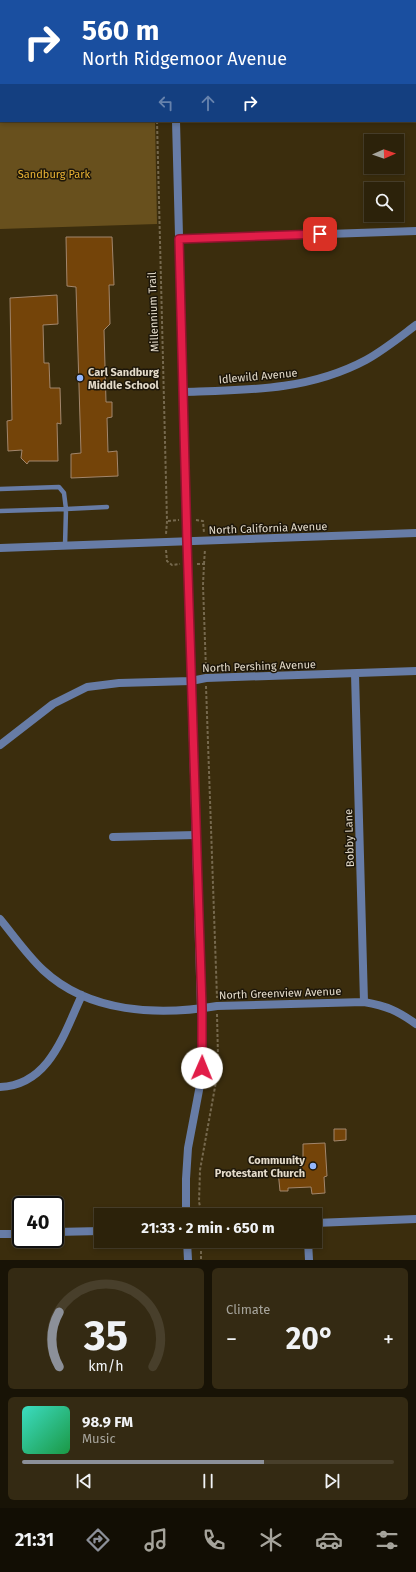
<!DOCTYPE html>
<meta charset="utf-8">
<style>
:root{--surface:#2c220a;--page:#342a13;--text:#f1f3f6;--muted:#a6a49c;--line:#483f2b;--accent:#8c9099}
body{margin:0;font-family:"Fira Sans",sans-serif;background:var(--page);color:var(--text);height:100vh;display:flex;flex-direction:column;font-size:15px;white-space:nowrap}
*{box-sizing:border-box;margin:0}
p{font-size:13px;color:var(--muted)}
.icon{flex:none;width:22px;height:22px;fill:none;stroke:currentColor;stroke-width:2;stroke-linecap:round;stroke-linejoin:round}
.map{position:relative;height:1260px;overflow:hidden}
.sheet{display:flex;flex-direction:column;gap:8px;padding:8px;background:#181306;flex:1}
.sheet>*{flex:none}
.banner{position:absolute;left:0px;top:0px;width:416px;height:122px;box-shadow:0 2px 6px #0003,0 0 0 1px var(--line);background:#1a4fa0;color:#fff;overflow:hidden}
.needle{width:26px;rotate:88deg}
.controls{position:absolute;left:364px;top:134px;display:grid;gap:8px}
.controls a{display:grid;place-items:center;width:40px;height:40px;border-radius:0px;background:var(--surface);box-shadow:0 2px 6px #0003,0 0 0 1px var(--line);font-size:20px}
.speed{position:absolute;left:12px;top:1196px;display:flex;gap:8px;font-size:20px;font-weight:700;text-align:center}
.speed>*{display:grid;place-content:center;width:52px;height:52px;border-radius:50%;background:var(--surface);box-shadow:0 2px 6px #0003,0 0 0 1px var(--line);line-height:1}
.speed .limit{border:2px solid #111;border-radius:6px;background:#fff;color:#111}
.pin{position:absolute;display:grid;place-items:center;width:34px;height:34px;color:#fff;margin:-17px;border-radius:8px;box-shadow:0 2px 6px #0006}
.me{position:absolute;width:44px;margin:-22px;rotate:1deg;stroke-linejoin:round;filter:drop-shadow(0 0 3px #0008)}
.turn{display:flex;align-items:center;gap:14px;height:84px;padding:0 16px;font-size:18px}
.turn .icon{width:52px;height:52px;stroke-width:2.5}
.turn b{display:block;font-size:28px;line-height:34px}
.lanes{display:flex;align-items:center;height:38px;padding:0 16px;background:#0003;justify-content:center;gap:20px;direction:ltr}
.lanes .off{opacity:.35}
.big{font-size:30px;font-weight:700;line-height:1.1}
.sheet .tile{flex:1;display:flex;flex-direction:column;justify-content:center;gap:6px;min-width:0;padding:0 14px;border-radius:6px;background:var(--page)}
.sheet .dial{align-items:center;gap:0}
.dial svg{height:104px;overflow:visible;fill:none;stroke:var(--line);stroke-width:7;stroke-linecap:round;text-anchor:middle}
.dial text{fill:var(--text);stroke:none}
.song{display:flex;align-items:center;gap:12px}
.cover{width:48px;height:48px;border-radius:6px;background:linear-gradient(135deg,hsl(170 70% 55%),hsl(140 70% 35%))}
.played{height:4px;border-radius:2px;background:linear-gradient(90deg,var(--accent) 65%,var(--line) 65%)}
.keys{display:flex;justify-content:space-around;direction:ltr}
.heat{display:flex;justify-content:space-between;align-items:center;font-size:22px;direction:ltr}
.sheet .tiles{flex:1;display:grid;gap:8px;grid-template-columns:1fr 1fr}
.tile:last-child{grid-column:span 2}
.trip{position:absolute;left:94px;top:1208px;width:228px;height:40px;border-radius:0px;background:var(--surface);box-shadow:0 2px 6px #0003,0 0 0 1px var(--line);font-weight:700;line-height:40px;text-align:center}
.tab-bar{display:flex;height:64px;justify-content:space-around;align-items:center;background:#120e04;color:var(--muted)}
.tab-bar .icon{width:28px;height:28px}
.tab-bar .active{color:var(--accent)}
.tab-bar b{font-size:18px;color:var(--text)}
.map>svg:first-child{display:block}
.green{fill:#68501d}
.building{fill:#744409;stroke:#a2866c}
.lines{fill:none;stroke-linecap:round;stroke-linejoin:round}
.path{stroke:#76694e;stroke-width:2;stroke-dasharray:3 2;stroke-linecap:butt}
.service{stroke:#677ca6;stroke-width:4.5}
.minor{stroke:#677ca6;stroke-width:8}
.tertiary{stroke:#677ca6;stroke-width:8}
.route-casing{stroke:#92132f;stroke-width:10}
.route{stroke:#e11d48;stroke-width:7}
.poi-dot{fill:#94b7fd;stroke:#1d1609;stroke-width:1.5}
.labels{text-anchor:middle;stroke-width:3;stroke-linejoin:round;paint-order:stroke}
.park-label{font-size:11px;fill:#ebb434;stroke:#1d1609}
.street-label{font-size:11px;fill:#e4dbca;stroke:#1d1609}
.poi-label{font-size:11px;font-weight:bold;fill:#e4dbca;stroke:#1d1609;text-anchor:start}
</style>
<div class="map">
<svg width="416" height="1260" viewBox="0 0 416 1260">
<rect width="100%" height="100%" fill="#3b2d0d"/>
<!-- green -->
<path class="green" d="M 0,0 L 152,0 L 1,1 L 1,121 L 155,121 L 157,224 L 0,229 Z"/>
<!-- building -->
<path class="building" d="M 66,237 L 112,237 L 114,285 L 109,285 L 110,324 L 104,330 L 106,402 L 112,402 L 112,417 L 107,418 L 108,452 L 117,451 L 118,476 L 71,478 L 71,454 L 81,453 L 76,287 L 67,286 Z
M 57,295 L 58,324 L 43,325 L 44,363 L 49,363 L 50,388 L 60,388 L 61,424 L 57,423 L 58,461 L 29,461 L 27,464 L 21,458 L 22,450 L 8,451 L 7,421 L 12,420 L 10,298 Z
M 334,1129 L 346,1129 L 346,1140 L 334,1141 Z
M 325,1143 L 327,1176 L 324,1177 L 325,1193 L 312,1194 L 311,1187 L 288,1188 L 288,1191 L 280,1191 L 278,1171 L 300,1171 L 300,1161 L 303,1161 L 303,1144 Z"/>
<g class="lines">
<!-- path -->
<path class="path" d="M 154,0 L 154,1
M 157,121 L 167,521 L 166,534
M 196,520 L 203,521 L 204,533
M 168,521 L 179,520
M 166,550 L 167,561 L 172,565 L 180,564
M 197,564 L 204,564 L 203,585 L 206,670
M 204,564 L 205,549
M 206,686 L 217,998
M 202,1215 L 199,1202 L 200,1170 L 217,1076 L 218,1057 L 217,1014
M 201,1241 L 201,1260"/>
<!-- service -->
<path class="service" d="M 0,489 L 59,487 L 64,493 L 66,509 L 107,507
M 0,511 L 66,509 L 65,546"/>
<!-- minor -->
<path class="minor" d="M 415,80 L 416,80
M 179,239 L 416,231
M 183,392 C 247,390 308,391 366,360 C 384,350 400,337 416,325
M 0,548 L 416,533
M 355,674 L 364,1002
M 0,745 L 53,704 L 87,687 L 119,683 L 191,681 L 206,678 L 416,671
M 113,837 L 196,835
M 0,919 C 14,936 27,955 43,970 C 89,1013 158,1016 217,1006 L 364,1002 C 387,1006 398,1011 416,1024
M 0,1087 C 50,1085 64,1033 82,995
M 315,1223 L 416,1219
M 55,1232 L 101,1231
M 0,1234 L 21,1234
M 308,1241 L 309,1260"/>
<!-- tertiary -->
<path class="tertiary" d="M 173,0 L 173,1
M 176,121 L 187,542 L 202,1043 L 200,1085 L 188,1148 L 186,1179 L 186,1215
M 187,1241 L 188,1260"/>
</g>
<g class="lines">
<!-- route casing -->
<g class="route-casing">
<path id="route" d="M 202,1068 L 202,1008 L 187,542 L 179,239 L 320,234"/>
</g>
<!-- route -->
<use href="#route" class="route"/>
</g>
<!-- markers -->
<g class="poi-dot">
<circle cx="80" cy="378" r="4"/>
<circle cx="313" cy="1166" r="4"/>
</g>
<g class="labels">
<!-- park labels -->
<g class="park-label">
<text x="54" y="178">Sandburg Park</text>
</g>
<!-- street labels -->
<g class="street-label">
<text transform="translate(153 312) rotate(-92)" y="4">Millennium Trail</text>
<text transform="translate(258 376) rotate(-5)" y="4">Idlewild Avenue</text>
<text transform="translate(268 528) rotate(-2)" y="4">North California Avenue</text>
<text transform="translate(259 666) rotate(-2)" y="4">North Pershing Avenue</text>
<text transform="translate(349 838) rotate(-92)" y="4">Bobby Lane</text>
<text transform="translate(280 993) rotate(-2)" y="4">North Greenview Avenue</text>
</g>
<!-- poi labels -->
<g class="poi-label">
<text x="88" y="376">Carl Sandburg<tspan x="88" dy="13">Middle School</tspan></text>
<text x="305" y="1164" text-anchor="end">Community<tspan x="305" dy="13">Protestant Church</tspan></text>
</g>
</g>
</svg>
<div class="controls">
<a><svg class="needle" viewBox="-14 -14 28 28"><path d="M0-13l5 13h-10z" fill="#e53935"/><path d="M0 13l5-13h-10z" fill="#a6a49c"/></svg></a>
<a><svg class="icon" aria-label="search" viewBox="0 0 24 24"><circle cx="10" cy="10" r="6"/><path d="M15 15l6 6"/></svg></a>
</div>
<div class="speed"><div class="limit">40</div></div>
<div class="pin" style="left:320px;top:234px;background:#d93025"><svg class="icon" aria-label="arrive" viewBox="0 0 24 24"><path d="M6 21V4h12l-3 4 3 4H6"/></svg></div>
<svg class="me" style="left:202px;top:1068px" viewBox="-20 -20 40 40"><circle r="19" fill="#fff"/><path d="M0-13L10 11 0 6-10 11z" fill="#e11d48"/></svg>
<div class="trip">21:33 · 2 min · 650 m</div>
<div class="banner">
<div class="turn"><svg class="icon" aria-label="right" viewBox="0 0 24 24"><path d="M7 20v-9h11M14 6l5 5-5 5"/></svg><div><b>560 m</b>North Ridgemoor Avenue</div></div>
<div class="lanes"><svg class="icon off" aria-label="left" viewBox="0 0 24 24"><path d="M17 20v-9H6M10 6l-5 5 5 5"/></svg><svg class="icon off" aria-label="ahead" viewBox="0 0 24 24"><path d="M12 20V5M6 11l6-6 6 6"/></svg><svg class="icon" aria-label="right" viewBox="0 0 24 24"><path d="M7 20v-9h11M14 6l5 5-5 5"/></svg></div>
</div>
</div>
<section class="sheet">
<div class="tiles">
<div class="tile dial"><svg viewBox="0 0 100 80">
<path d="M14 69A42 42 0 1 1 86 69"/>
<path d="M14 69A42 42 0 0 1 14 27" stroke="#8c9099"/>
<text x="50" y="56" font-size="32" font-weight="700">35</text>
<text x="50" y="72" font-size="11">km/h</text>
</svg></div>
<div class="tile"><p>Climate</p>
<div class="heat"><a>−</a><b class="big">20°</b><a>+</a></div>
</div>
<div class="tile">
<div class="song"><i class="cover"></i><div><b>98.9 FM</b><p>Music</p></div></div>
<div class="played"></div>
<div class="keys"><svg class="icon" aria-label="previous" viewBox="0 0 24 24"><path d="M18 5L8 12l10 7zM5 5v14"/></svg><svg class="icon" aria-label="pause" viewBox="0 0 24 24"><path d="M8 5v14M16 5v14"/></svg><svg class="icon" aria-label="next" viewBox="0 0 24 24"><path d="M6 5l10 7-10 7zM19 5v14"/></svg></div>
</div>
</div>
</section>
<nav class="tab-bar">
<b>21:31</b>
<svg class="icon active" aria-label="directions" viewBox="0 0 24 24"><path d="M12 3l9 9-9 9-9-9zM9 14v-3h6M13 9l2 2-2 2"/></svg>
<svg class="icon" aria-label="music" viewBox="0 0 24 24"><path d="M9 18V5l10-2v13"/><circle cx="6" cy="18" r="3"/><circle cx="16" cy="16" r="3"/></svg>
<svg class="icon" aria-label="phone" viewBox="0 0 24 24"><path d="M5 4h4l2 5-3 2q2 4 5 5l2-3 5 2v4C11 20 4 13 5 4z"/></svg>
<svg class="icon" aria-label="climate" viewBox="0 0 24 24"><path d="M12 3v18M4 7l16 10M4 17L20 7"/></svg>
<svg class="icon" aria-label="car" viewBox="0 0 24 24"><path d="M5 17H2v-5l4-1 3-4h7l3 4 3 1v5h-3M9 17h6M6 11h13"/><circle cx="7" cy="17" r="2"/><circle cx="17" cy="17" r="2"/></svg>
<svg class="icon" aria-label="filters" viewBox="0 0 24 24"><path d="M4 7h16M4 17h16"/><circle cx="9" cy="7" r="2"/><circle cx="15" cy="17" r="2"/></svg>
</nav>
